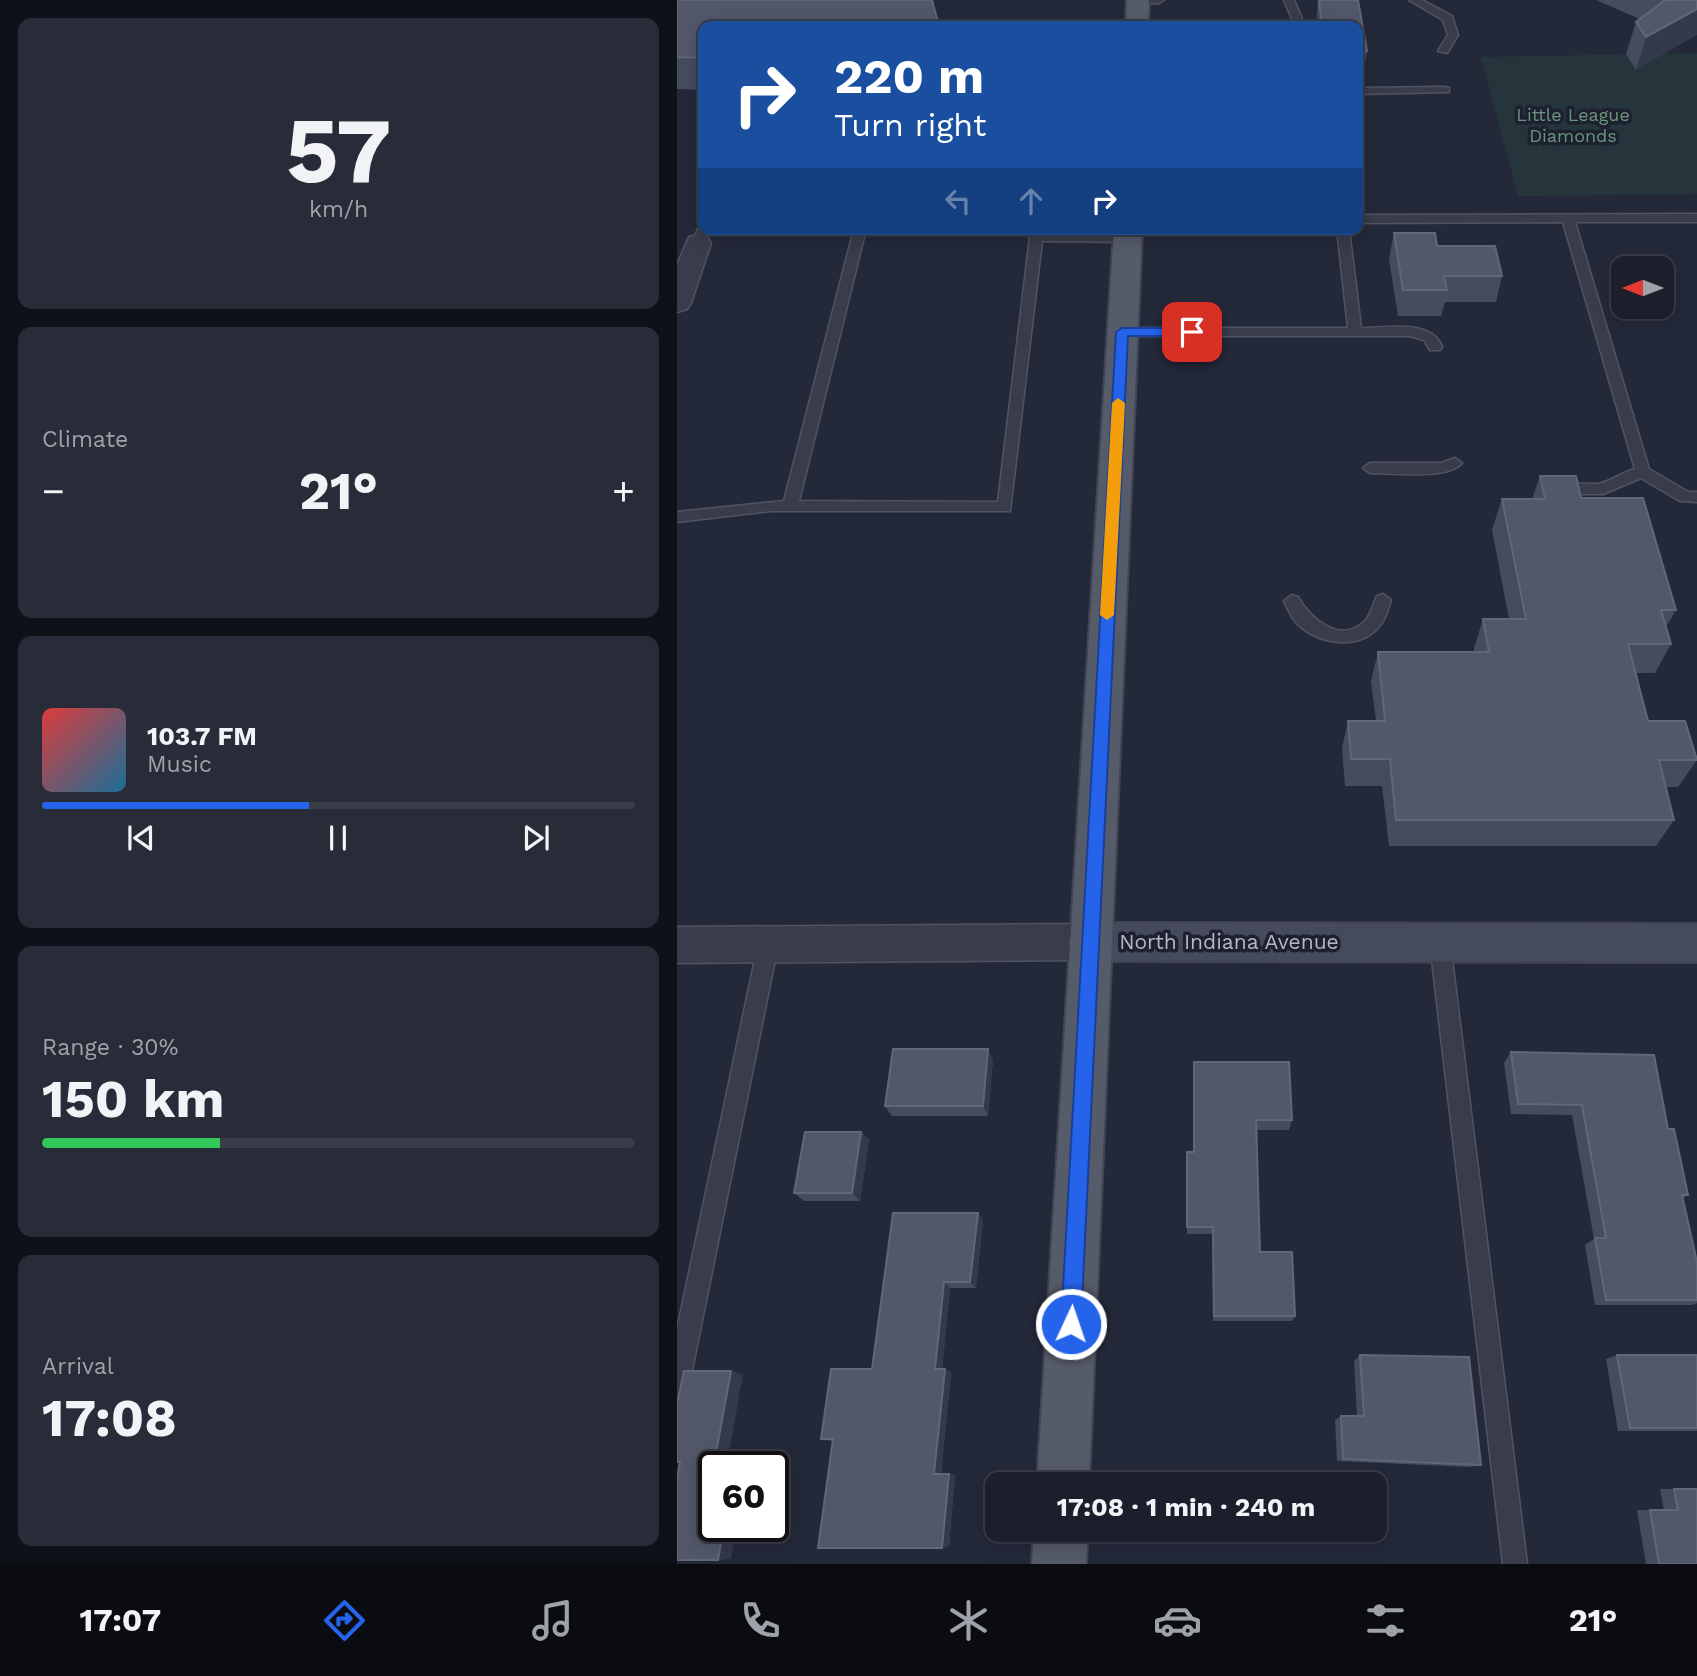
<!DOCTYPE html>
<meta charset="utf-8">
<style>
:root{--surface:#1b1f2c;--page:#282c38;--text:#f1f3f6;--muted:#a0a2a9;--line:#393d48;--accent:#2563eb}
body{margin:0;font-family:"Work Sans",sans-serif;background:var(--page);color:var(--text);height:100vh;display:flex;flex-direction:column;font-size:26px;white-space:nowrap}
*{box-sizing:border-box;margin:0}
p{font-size:23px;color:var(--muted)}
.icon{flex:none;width:38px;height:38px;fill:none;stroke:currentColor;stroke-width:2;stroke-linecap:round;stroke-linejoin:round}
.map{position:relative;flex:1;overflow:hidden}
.sheet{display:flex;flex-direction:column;gap:18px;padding:18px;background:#0f1118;width:677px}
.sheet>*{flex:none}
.banner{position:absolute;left:21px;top:21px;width:665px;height:214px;border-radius:14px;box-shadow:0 4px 18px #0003,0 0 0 2px var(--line);background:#1a4fa0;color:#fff;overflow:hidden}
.needle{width:46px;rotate:270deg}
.fabs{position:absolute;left:934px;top:256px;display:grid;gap:14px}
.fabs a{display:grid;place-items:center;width:63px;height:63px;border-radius:14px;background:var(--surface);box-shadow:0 4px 18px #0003,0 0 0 2px var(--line);font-size:35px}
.speed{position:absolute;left:21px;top:1451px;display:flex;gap:14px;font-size:35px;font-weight:700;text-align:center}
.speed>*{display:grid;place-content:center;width:91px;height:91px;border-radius:50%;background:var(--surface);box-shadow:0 4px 18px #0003,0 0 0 2px var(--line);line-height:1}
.speed .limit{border:4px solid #111;border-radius:10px;background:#fff;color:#111}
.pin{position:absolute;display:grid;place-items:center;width:60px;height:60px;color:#fff;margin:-30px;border-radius:14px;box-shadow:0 4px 10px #0006}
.me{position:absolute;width:77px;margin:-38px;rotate:3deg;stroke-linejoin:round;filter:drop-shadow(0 0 5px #0008)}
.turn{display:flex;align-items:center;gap:24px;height:147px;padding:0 21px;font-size:32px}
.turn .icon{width:91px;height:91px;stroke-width:2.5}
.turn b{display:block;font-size:49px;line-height:60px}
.lanes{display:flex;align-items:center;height:66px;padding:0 21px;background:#0003;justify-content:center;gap:35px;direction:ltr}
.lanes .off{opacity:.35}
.big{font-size:52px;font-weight:700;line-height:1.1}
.sheet .card{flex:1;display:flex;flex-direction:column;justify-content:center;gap:10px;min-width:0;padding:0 24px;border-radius:14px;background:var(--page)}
.sheet .dial{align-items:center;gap:0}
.dial b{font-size:91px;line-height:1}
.song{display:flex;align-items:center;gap:21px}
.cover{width:84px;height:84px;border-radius:10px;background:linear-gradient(135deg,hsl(0 70% 55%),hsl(200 70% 35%))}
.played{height:7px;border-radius:4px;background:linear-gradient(90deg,var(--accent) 45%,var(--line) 45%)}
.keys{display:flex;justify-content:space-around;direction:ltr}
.heat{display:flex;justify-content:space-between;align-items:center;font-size:38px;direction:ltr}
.charge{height:10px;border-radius:5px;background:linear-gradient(90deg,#34c759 30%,var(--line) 0)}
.trip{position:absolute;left:308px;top:1472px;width:402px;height:70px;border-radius:14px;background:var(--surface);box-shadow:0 4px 18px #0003,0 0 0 2px var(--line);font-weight:700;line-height:70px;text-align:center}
.dock{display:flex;height:112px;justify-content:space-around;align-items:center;background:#0b0c12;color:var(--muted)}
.dock .icon{width:49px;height:49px}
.dock .selected{color:var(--accent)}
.dock b{font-size:32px;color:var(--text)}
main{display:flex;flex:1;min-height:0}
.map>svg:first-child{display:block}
.green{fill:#26353b}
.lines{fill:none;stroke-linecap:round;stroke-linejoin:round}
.lane-casing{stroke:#505462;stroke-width:3}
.street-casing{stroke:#505462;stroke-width:3}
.secondary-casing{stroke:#414553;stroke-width:4}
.primary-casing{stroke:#414553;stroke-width:4}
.lane{fill:#383c4b;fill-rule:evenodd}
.street{fill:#383c4b;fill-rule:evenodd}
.secondary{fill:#464a5d;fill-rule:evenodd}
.primary{fill:#565b6a;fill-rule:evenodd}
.wall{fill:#464c5f}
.shaded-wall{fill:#34394b}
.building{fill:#52586a;stroke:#616678;stroke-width:2}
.route{fill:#2563eb;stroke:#184099;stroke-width:2}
.slow{fill:#f59e0b}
.labels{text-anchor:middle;stroke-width:7;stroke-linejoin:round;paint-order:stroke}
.far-park-label{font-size:18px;fill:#6c957e;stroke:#1d212f}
.street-label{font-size:21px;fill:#b3b7c6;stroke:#1d212f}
</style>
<main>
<section class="sheet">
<div class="card dial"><b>57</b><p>km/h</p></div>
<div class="card"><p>Climate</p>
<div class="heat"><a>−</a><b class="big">21°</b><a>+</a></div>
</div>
<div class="card">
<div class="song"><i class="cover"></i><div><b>103.7 FM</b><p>Music</p></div></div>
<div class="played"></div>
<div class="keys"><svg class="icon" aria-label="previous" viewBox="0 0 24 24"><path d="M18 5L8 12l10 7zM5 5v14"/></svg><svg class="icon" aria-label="pause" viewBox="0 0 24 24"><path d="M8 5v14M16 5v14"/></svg><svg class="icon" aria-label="next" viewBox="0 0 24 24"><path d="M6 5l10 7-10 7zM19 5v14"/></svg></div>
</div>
<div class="card"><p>Range · 30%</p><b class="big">150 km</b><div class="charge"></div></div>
<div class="card"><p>Arrival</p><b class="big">17:08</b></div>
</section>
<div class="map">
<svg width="1020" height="1564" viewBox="0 0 1020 1564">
<rect width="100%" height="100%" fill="#24293a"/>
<!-- green -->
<path class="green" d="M 1020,53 L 1020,194 L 841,196 L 804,57 Z"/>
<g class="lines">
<!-- lane casing -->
<g class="lane-casing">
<path id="lane" d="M 457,0 L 487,0 L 482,3 L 461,4 Z
M 607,0 L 617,0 L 628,26 L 618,26 Z
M 732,0 L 745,0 L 775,16 L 781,35 L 770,53 L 761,51 L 771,35 L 766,20 Z
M 768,87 L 772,88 L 772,92 L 681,94 L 681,88 Z
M 1020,214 L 1020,222 L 898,222 L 972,469 L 1011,492 L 1020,492 L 1020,502 L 1003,501 L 964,478 L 926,494 L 888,494 L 881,489 C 889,479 907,485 920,484 C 932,483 945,472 958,469 L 886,222 L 681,223 L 681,215 Z
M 26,225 L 26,229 L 33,229 L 25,246 L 17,246 L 15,243 L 21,229 Z
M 660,229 L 672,229 L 684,328 C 708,328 756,319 765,347 L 763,350 L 753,350 L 747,340 L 733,336 L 445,336 L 438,332 L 445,328 L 671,328 Z
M 181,233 L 187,237 L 122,501 L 321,502 L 353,237 L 359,233 L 450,234 L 456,238 L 450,242 L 365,241 L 333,511 L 94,511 L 0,522 L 0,512 L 107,501 L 175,237 Z
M 778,458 L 785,463 C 771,480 715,473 693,473 L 686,468 L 693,463 L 764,463 Z
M 706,594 L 714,600 C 710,612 708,621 699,630 C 678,651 636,643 618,621 C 613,615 610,607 607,601 L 615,595 L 621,597 C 633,619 664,645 688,621 C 695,613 696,604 700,596 Z
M 763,934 L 770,937 L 773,943 L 850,1564 L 826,1564 L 753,943 L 756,937 Z
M 91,936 L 98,939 L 101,945 L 12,1385 L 8,1393 L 0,1397 L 0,1330 L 81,945 L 84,939 Z"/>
</g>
<!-- street casing -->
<g class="street-casing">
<path id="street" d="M 21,235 L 30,237 L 34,243 L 14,303 L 10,309 L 0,312 L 0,265 L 12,237 Z
M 412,924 L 426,929 L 432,942 L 426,955 L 412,960 L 0,963 L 0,927 Z"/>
</g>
<!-- secondary casing -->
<g class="secondary-casing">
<path id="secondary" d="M 412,923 L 1020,924 L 1020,962 L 412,961 L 397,956 L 391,942 L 397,928 Z"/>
</g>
<!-- primary casing -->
<g class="primary-casing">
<path id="primary" d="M 450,0 L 472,0 L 471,26 L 449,26 Z
M 437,229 L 465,229 L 412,1484 L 360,1484 Z
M 357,1530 L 411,1530 L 409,1564 L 355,1564 Z"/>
</g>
<!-- lane -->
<use href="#lane" class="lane"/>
<!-- street -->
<use href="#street" class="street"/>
<!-- secondary -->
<use href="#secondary" class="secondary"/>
<!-- primary -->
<use href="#primary" class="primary"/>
</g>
<!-- wall -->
<path class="wall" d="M 0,0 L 26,26 L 26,90 L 0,89 Z
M 641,0 L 681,0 L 690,51 L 686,77 L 681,77 L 681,26 L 639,26 Z
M 919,0 L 1020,0 L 959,70 L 949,54 L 959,22 L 963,19 Z
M 717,233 L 760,246 L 825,276 L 819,302 L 768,302 L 764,316 L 721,316 L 712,259 Z
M 863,476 L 904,498 L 999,610 L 989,627 L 994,644 L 978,673 L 958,673 L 971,721 L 1020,760 L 1001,787 L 989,787 L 997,820 L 979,846 L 712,846 L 705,786 L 668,786 L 665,748 L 671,721 L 699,721 L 694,681 L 701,652 L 797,652 L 797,648 L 806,619 L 832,619 L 815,530 L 825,499 L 855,499 Z
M 834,1052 L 991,1129 L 1011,1195 L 1006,1198 L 1020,1262 L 1020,1303 L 1015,1305 L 918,1305 L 908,1245 L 917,1239 L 895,1115 L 834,1114 L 827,1063 Z
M 316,1059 L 311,1116 L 215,1116 L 208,1106 Z
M 517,1062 L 615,1120 L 612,1130 L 580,1130 L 583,1252 L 618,1316 L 615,1321 L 536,1321 L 535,1234 L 510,1234 L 510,1152 L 517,1152 Z
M 184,1132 L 192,1140 L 183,1201 L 127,1201 L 117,1193 Z
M 306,1220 L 299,1288 L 273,1288 L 265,1369 L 268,1369 L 274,1373 L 264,1474 L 278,1475 L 272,1546 L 265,1548 L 155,1441 L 144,1439 Z
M 683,1355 L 804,1465 L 792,1467 L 660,1461 L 658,1420 L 664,1416 L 680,1416 L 677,1361 Z
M 940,1355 L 1020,1355 L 1020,1431 L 941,1431 L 929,1359 Z
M 983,1489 L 997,1489 L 1020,1564 L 969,1564 L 960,1510 L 987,1510 Z"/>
<!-- shaded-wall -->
<path class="shaded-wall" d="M 1020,9 L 1020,35 L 959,70 L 969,37 Z
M 311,1049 L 316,1059 L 311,1116 L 306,1106 Z
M 184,1132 L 192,1140 L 183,1201 L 175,1193 Z
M 301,1213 L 306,1220 L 299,1288 L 293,1282 Z
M 267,1282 L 273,1288 L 265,1373 L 258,1369 Z
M 268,1369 L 274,1373 L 264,1475 L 257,1474 Z
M 54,1371 L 66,1374 L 50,1466 L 37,1466 L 37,1497 L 31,1497 Z
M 272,1474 L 278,1475 L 272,1546 L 265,1548 Z
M 47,1526 L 60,1526 L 54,1559 L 41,1560 Z"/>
<!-- building -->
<path class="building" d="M 0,0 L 255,0 L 262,26 L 26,26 L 26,58 L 0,57 Z
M 642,0 L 681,0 L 690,51 L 681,51 L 681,26 L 645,26 Z
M 988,0 L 1020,0 L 1020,9 L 969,37 L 959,22 Z
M 717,233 L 758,233 L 760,246 L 818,246 L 825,276 L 767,276 L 770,290 L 726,290 Z
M 863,476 L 899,476 L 904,498 L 966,498 L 999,610 L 984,610 L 994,644 L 951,644 L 971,721 L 1008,721 L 1020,760 L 982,760 L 997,820 L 719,820 L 713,759 L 674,759 L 671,721 L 708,721 L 701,652 L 812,652 L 806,619 L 849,619 L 825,499 L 868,499 Z
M 216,1049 L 311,1049 L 306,1106 L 208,1106 Z
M 834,1052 L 977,1055 L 991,1129 L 997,1129 L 1011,1195 L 1005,1195 L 1020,1262 L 1020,1300 L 929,1300 L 918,1238 L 929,1238 L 905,1105 L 841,1104 Z
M 517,1062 L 612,1062 L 615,1120 L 579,1120 L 583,1252 L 615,1252 L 618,1316 L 537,1316 L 536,1227 L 510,1227 L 510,1152 L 517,1152 Z
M 128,1132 L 184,1132 L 175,1193 L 117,1193 Z
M 216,1213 L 301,1213 L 293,1282 L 267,1282 L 258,1369 L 268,1369 L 257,1474 L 272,1474 L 265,1548 L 141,1548 L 156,1439 L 144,1439 L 154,1369 L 195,1369 Z
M 683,1355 L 792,1357 L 804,1465 L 666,1459 L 664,1416 L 687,1416 Z
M 940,1355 L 1020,1355 L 1020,1428 L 953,1428 Z
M 7,1371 L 54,1371 L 31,1497 L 37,1497 L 37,1526 L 47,1526 L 41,1560 L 0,1560 L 0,1478 L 3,1462 L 0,1462 L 0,1404 Z
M 997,1489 L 1020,1489 L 1020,1564 L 982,1564 L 973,1510 L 1001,1510 Z"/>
<!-- route -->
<path class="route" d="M 445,328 L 515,328 L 521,332 L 515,336 L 451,336 L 404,1324 L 401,1331 L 394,1334 L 387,1331 L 384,1324 L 439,332 Z"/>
<!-- slow -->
<path class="slow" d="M 441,398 L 448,403 L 437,615 L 430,620 L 423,615 L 435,403 Z"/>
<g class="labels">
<!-- far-park labels -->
<g class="far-park-label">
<text x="896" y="121">Little League<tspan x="896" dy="21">Diamonds</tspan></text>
</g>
<!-- street labels -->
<g class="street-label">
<text x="552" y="949">North Indiana Avenue</text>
</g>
</g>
</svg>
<div class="fabs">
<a><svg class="needle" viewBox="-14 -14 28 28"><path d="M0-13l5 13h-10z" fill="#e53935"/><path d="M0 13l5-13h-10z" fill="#a0a2a9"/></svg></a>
</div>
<div class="speed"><div class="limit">60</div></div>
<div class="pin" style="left:515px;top:332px;background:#d93025"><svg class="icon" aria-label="arrive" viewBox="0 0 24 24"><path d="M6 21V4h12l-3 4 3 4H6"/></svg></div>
<svg class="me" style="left:394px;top:1324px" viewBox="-20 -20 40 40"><circle r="17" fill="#2563eb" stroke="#fff" stroke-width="3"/><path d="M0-11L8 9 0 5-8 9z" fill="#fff"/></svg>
<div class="trip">17:08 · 1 min · 240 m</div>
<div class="banner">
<div class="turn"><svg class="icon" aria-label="right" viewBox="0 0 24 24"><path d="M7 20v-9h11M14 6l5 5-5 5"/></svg><div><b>220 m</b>Turn right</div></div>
<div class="lanes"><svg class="icon off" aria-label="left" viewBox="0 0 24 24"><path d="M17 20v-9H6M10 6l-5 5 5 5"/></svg><svg class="icon off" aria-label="ahead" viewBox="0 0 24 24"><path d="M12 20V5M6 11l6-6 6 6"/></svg><svg class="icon" aria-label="right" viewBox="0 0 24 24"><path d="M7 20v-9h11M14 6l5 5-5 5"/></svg></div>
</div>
</div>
</main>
<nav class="dock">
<b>17:07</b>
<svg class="icon selected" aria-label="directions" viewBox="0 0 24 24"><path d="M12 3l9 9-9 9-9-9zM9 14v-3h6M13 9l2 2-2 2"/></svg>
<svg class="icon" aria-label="music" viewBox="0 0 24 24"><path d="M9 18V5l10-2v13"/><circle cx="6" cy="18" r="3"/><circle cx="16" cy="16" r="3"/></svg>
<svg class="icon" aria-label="phone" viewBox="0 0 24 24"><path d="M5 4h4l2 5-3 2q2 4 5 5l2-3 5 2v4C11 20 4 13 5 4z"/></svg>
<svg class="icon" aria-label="climate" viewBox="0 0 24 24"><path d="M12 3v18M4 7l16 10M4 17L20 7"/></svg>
<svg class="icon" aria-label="car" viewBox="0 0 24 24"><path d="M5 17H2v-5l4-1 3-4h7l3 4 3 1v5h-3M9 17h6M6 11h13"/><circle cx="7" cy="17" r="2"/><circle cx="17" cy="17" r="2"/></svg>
<svg class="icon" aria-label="filters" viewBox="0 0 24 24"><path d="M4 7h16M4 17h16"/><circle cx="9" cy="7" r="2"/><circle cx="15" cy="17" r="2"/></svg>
<b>21°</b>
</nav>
